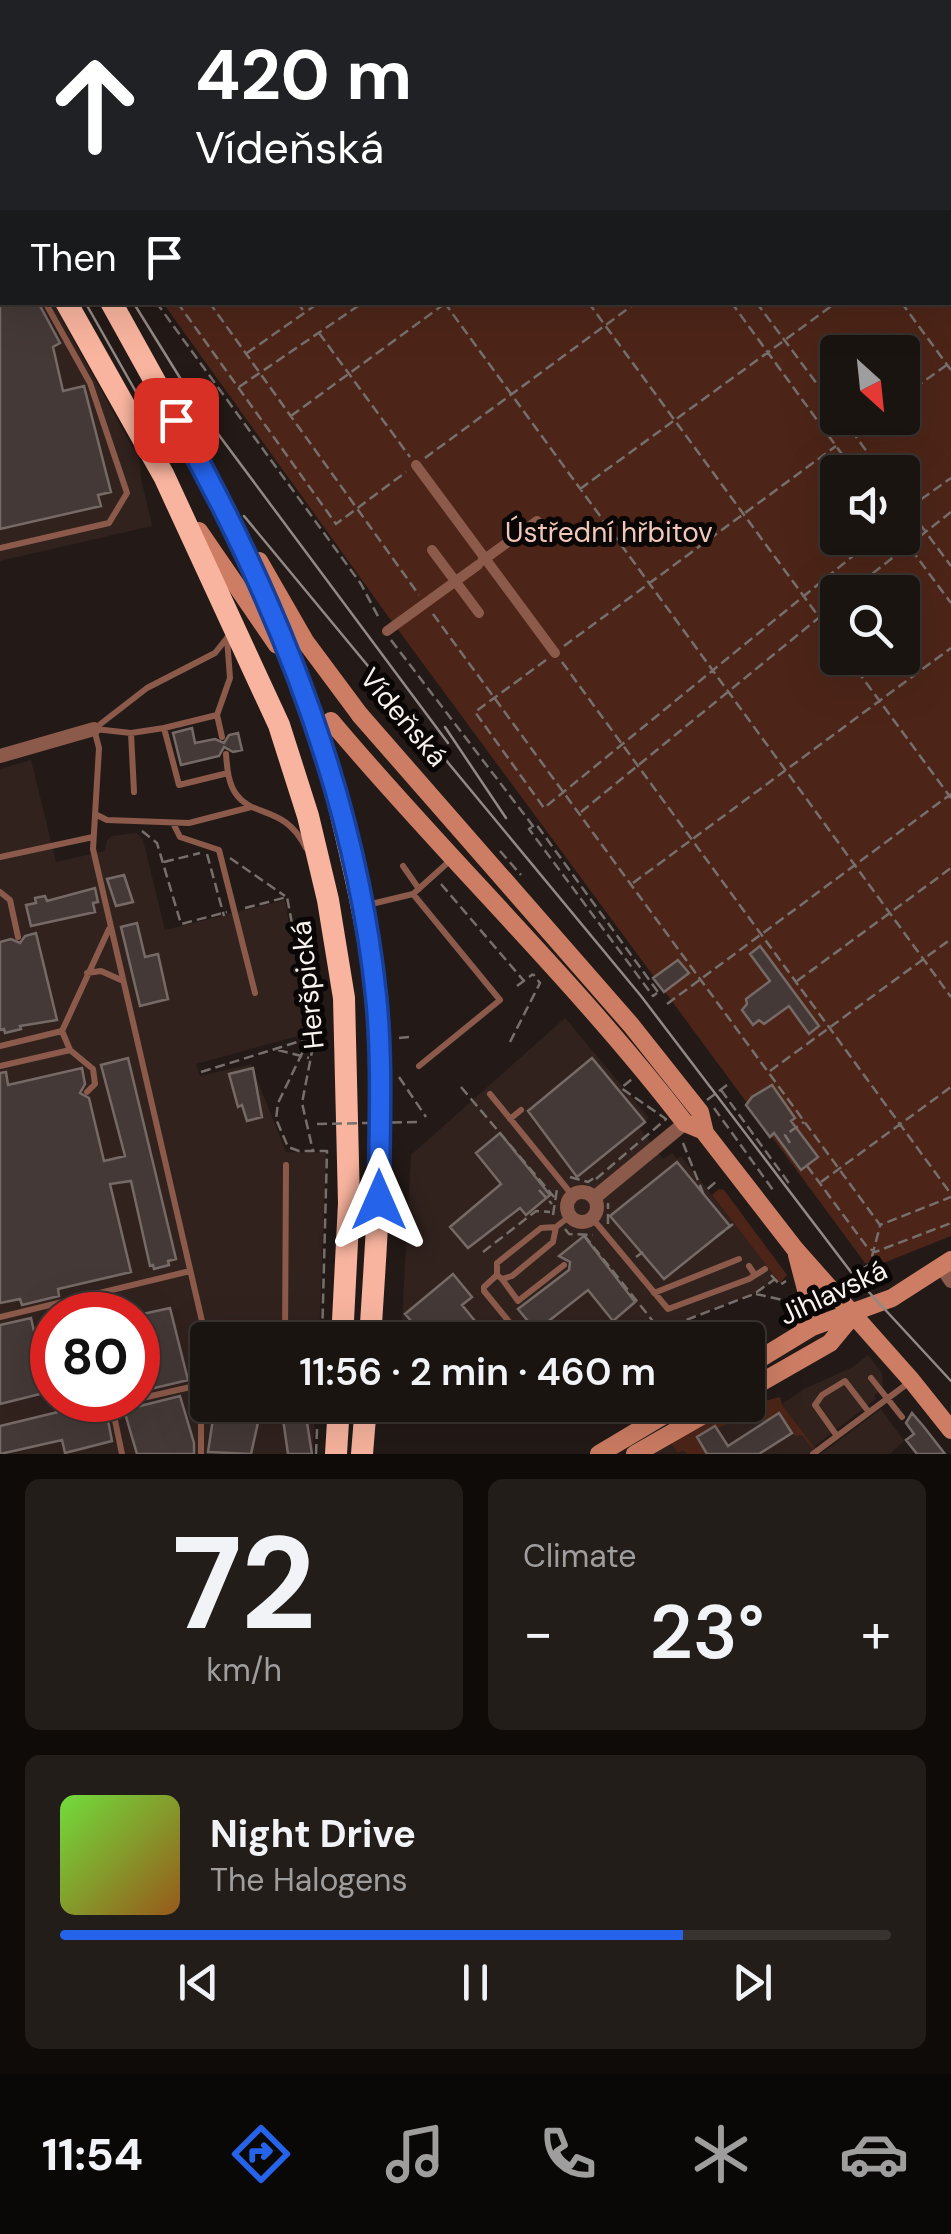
<!DOCTYPE html>
<meta charset="utf-8">
<style>
:root{--surface:#1a1411;--page:#231d1a;--text:#f1f3f6;--muted:#9f9e9f;--line:#383331;--accent:#2563eb}
body{margin:0;font-family:"DM Sans",sans-serif;background:var(--page);color:var(--text);height:100vh;display:flex;flex-direction:column;font-size:38px;white-space:nowrap}
*{box-sizing:border-box;margin:0}
p{font-size:32px;color:var(--muted)}
.icon{flex:none;width:55px;height:55px;fill:none;stroke:currentColor;stroke-width:2;stroke-linecap:round;stroke-linejoin:round}
.map{position:relative;height:1454px;overflow:hidden}
.panel{display:flex;flex-direction:column;gap:25px;padding:25px;background:#0e0b09;flex:1}
.panel>*{flex:none}
.guide{position:absolute;left:0px;top:0px;width:952px;height:305px;box-shadow:0 10px 40px #0002,0 0 0 2px var(--line);background:#202124;color:#fff;overflow:hidden}
.needle{width:65px;rotate:153deg}
.buttons{position:absolute;left:820px;top:335px;display:grid;gap:20px}
.buttons a{display:grid;place-items:center;width:100px;height:100px;border-radius:10px;background:var(--surface);box-shadow:0 10px 40px #0002,0 0 0 2px var(--line);font-size:50px}
.speed{position:absolute;left:30px;top:1292px;display:flex;gap:20px;font-size:50px;font-weight:700;text-align:center}
.speed>*{display:grid;place-content:center;width:130px;height:130px;border-radius:50%;background:var(--surface);box-shadow:0 10px 40px #0002,0 0 0 2px var(--line);line-height:1}
.speed .limit{border:15px solid #d22;background:#fff;color:#111}
.pin{position:absolute;display:grid;place-items:center;width:85px;height:85px;color:#fff;margin:-42px;border-radius:20px;box-shadow:0 5px 15px #0006}
.me{position:absolute;width:110px;margin:-55px;rotate:0deg;stroke-linejoin:round;filter:drop-shadow(0 0 8px #0008)}
.turn{display:flex;align-items:center;gap:35px;height:210px;padding:0 30px;font-size:45px}
.turn .icon{width:130px;height:130px;stroke-width:2.5}
.turn b{display:block;font-size:70px;line-height:85px}
.then{display:flex;align-items:center;height:95px;padding:0 30px;background:#0003;gap:20px;font-size:38px}
.big{font-size:75px;font-weight:600;line-height:1.1}
.panel .widget{flex:1;display:flex;flex-direction:column;justify-content:center;gap:15px;min-width:0;padding:0 35px;border-radius:15px;background:var(--page)}
.panel .dial{align-items:center;gap:0}
.dial b{font-size:130px;line-height:1}
.song{display:flex;align-items:center;gap:30px}
.cover{width:120px;height:120px;border-radius:15px;background:linear-gradient(135deg,hsl(100 70% 55%),hsl(30 70% 35%))}
.played{height:10px;border-radius:5px;background:linear-gradient(90deg,var(--accent) 75%,var(--line) 75%)}
.keys{display:flex;justify-content:space-around;direction:ltr}
.heat{display:flex;justify-content:space-between;align-items:center;font-size:55px;direction:ltr}
.panel .tiles{flex:1;display:grid;gap:25px;grid-template-columns:1fr 1fr}
.widget:last-child{grid-column:span 2}
.trip{position:absolute;left:190px;top:1322px;width:575px;height:100px;border-radius:10px;background:var(--surface);box-shadow:0 10px 40px #0002,0 0 0 2px var(--line);font-weight:600;line-height:100px;text-align:center}
.dock{display:flex;height:160px;justify-content:space-around;align-items:center;background:#0a0807;color:var(--muted)}
.dock .icon{width:70px;height:70px}
.dock .current{color:var(--accent)}
.dock b{font-size:45px;color:var(--text)}
.map>svg:first-child{display:block}
.built{fill:#31221e;fill-rule:evenodd}
.green{fill:#4d2518;fill-rule:evenodd}
.building{fill:#443936;stroke:#766a67;stroke-width:2.5}
.lines{fill:none;stroke-linecap:round;stroke-linejoin:round}
.path{stroke:#776f6c;stroke-width:2.5;stroke-dasharray:10 5;stroke-linecap:butt}
.service{stroke:#8c5a4a;stroke-width:6}
.pedestrian{stroke:#8c5a4a;stroke-width:10}
.minor{stroke:#8c5a4a;stroke-width:14}
.secondary{stroke:#cd7d63;stroke-width:18}
.trunk{stroke:#f8b49e;stroke-width:22}
.tram{stroke:#918986;stroke-width:2.5}
.path-bridge{stroke:#776f6c;stroke-width:2.5;stroke-dasharray:10 5;stroke-linecap:butt}
.secondary-bridge{stroke:#cd7d63;stroke-width:18}
.trunk-bridge{stroke:#f8b49e;stroke-width:22}
.route-casing{stroke:#184099;stroke-width:25}
.route{stroke:#2563eb;stroke-width:18}
.labels{text-anchor:middle;stroke-width:10;stroke-linejoin:round;paint-order:stroke}
.park-label{font-size:28px;fill:#f2c8ba;stroke:#090605}
.street-label{font-size:28px;fill:#f9f3f0;stroke:#090605}
</style>
<div class="map">
<svg width="951" height="1454" viewBox="0 0 951 1454">
<rect width="100%" height="100%" fill="#231a17"/>
<!-- built -->
<path class="built" d="M 0,222 L 2,302 L 53,303 L 140,461 L 141,478 L 152,526 L 0,561 Z
M 31,760 L 56,862 L 105,851 L 107,840 L 112,836 L 137,833 L 143,840 L 165,930 L 285,900 L 309,1033 L 196,1064 L 200,1076 L 251,1064 L 286,1152 L 326,1153 L 319,1340 L 208,1340 L 208,1405 L 315,1405 L 313,1454 L 0,1454 L 0,769 ZM 52,1315 L 138,1315 L 138,1400 L 52,1400 Z
M 565,1018 L 649,1118 L 639,1127 L 663,1159 L 672,1153 L 677,1159 L 681,1156 L 778,1280 L 754,1294 L 658,1330 L 650,1321 L 625,1340 L 401,1340 L 411,1155 Z
M 868,1355 L 882,1373 L 883,1388 L 874,1396 L 876,1399 L 815,1446 L 820,1454 L 653,1454 L 723,1412 L 780,1397 L 782,1404 L 804,1389 L 853,1367 Z
M 881,1409 L 904,1441 L 890,1454 L 821,1454 Z"/>
<!-- green -->
<path class="green" d="M 265,0 L 951,0 L 951,1236 L 876,1266 L 865,1263 L 385,612 L 163,303 L 950,302 L 950,2 L 262,2 ZM 838,352 L 902,352 L 902,418 L 838,418 ZM 838,472 L 902,472 L 902,538 L 838,538 ZM 838,592 L 902,592 L 902,658 L 838,658 Z
M 719,1189 L 724,1190 L 787,1275 L 780,1283 L 712,1195 Z
M 780,1397 L 782,1405 L 814,1447 L 812,1448 L 802,1435 L 795,1436 L 779,1414 C 750,1432 740,1414 717,1429 L 714,1426 L 697,1438 L 707,1454 L 687,1454 L 683,1450 L 678,1453 L 671,1443 L 723,1412 Z"/>
<!-- building -->
<path class="building" d="M 0,302 L 38,302 L 60,343 L 53,347 L 63,391 L 84,386 L 111,492 L 98,495 L 101,506 L 0,529 Z
M 192,728 L 195,743 L 215,739 L 224,743 L 229,735 L 238,733 L 242,750 L 233,752 L 224,747 L 219,756 L 181,765 L 173,733 Z
M 124,875 L 133,902 L 116,906 L 107,879 Z
M 95,888 L 98,902 L 93,903 L 95,912 L 31,926 L 26,905 L 36,903 L 35,898 L 45,896 L 47,901 Z
M 137,923 L 145,957 L 158,954 L 168,999 L 140,1006 L 121,927 Z
M 36,933 L 57,1020 L 20,1026 L 21,1029 L 5,1033 L 4,1029 L 0,1030 L 0,942 L 11,939 L 20,943 L 25,936 Z
M 760,946 L 819,1026 L 809,1034 L 789,1006 L 764,1024 L 759,1020 L 753,1025 L 742,1010 L 747,1004 L 746,999 L 770,981 L 750,954 Z
M 678,960 L 689,973 L 664,992 L 653,978 Z
M 128,1058 L 176,1259 L 168,1261 L 169,1265 L 154,1269 L 153,1265 L 150,1266 L 131,1181 L 110,1184 L 131,1272 L 58,1289 L 59,1296 L 22,1305 L 20,1299 L 0,1303 L 0,1073 L 6,1072 L 8,1085 L 82,1068 L 85,1084 L 80,1093 L 89,1098 L 104,1161 L 125,1156 L 101,1065 Z
M 592,1058 L 645,1122 L 577,1177 L 528,1111 Z
M 253,1068 L 262,1117 L 247,1121 L 242,1105 L 238,1107 L 229,1074 Z
M 772,1085 L 795,1118 L 791,1121 L 818,1157 L 801,1170 L 774,1133 L 770,1137 L 746,1105 L 752,1097 Z
M 500,1133 L 550,1195 L 526,1215 L 520,1208 L 468,1248 L 450,1227 L 501,1184 L 476,1153 Z
M 677,1162 L 730,1226 L 664,1279 L 610,1216 Z
M 584,1236 L 635,1302 L 613,1321 L 588,1290 L 536,1331 L 518,1309 L 569,1270 L 570,1262 L 559,1256 Z
M 453,1274 L 472,1297 L 462,1305 L 488,1337 L 487,1340 L 428,1340 L 405,1314 Z
M 170,1308 L 188,1380 L 138,1392 L 138,1315 Z
M 31,1318 L 36,1340 L 52,1336 L 52,1391 L 0,1404 L 0,1325 Z
M 180,1396 L 194,1443 L 194,1454 L 137,1454 L 124,1410 Z
M 60,1400 L 104,1400 L 112,1441 L 65,1453 L 62,1440 L 0,1454 L 0,1426 L 62,1411 Z
M 215,1405 L 261,1409 L 251,1454 L 208,1452 Z
M 779,1413 L 792,1433 L 759,1454 L 707,1454 L 697,1437 L 715,1426 L 728,1446 Z
M 912,1413 L 924,1427 L 945,1454 L 917,1454 L 906,1440 L 914,1434 L 906,1423 Z
M 306,1416 L 312,1454 L 288,1454 L 283,1419 Z"/>
<g class="lines">
<!-- path -->
<path class="path" d="M 366,0 L 367,2
M 509,0 L 511,2
M 686,0 L 687,2
M 907,0 L 909,2
M 56,2 L 56,0
M 283,2 L 287,0
M 473,2 L 476,0
M 672,2 L 680,0
M 950,61 L 951,63
M 0,72 L 2,77
M 950,97 L 951,97
M 950,175 L 951,177
M 950,220 L 951,219
M 156,302 L 361,584 L 380,620
M 177,302 L 336,524 L 406,472
M 209,302 L 419,595
M 297,302 L 305,313
M 444,302 L 951,997
M 588,302 L 838,643
M 731,302 L 855,472
M 756,302 L 838,412
M 901,302 L 951,370
M 319,333 L 410,457
M 247,353 L 320,302
M 239,387 L 364,302
M 902,397 L 951,362
M 291,416 L 447,302
M 842,418 L 882,472
M 856,431 L 875,418
M 425,458 L 637,302
M 580,489 L 837,302
M 902,500 L 951,566
M 909,508 L 951,478
M 902,537 L 951,603
M 849,592 L 951,512
M 433,614 L 880,1225 L 951,1197
M 391,640 L 533,826 L 536,824 L 658,992
M 564,646 L 836,446
M 848,658 L 951,798
M 546,660 L 475,712 L 544,808 L 875,538
M 562,662 L 951,1194
M 581,812 L 838,602
M 532,827 L 529,829 L 653,996 L 657,993
M 142,831 L 157,843 L 181,924 L 227,912
M 500,851 L 521,875
M 207,854 L 224,916
M 230,858 L 285,896
M 164,862 L 200,853
M 633,883 L 951,648
M 441,884 L 524,981
M 245,908 L 287,897 L 314,1041 L 302,1103 L 313,1151
M 797,981 L 951,868
M 517,986 L 533,974
M 667,1004 L 951,794
M 399,1038 L 410,1037
M 309,1039 L 278,1103 L 276,1119 L 288,1147 L 299,1151 L 327,1151 L 322,1340
M 510,1042 L 540,983 L 533,974
M 278,1050 L 309,1058
M 770,1071 L 951,939
M 201,1072 L 307,1039
M 399,1077 L 426,1117
M 461,1087 L 554,1197
M 721,1090 L 791,1186
M 707,1100 L 727,1085
M 714,1108 L 773,1190
M 683,1143 L 703,1193 L 718,1180
M 790,1143 L 785,1135 L 804,1122
M 807,1166 L 867,1247 L 875,1252 L 951,1223
M 570,1177 L 588,1182 L 594,1178
M 596,1179 L 666,1119 L 621,1088 L 632,1079
M 821,1182 L 951,1087
M 539,1190 L 552,1204
M 553,1215 L 557,1189
M 608,1224 L 608,1203
M 565,1229 L 569,1234 L 593,1235
M 584,1235 L 660,1330 L 754,1294 L 775,1279
M 716,1237 L 733,1224
M 483,1252 L 536,1211 L 550,1212
M 636,1257 L 643,1252
M 864,1268 L 870,1264 L 880,1226
M 771,1275 L 780,1285 L 786,1281
M 756,1294 L 792,1302
M 664,1330 L 675,1340
M 316,1454 L 318,1405"/>
<!-- service -->
<path class="service" d="M 109,0 L 110,2
M 161,2 L 171,0
M 0,270 L 2,268
M 0,548 L 109,523 L 127,493 L 90,383 L 45,302
M 217,715 L 164,728 L 179,785 L 228,773
M 94,729 L 99,748 L 93,849 L 208,1347
M 94,729 L 147,688 L 215,653 L 227,638
M 95,729 L 131,733 L 164,728
M 131,733 L 134,792
M 222,737 L 217,715 L 230,678 L 227,638
M 226,754 C 227,767 228,783 236,794 C 253,818 285,805 306,848
M 97,815 L 107,820 L 189,823 L 251,807
M 173,823 L 180,837 L 219,850 L 255,993
M 0,857 L 93,837
M 403,866 L 419,889
M 0,892 L 10,900 L 18,937
M 413,894 L 453,858
M 367,905 L 413,894 L 500,1000 L 419,1066
M 87,973 L 101,971 L 121,980
M 62,1031 L 70,1050
M 0,1046 L 62,1031 L 109,929
M 0,1066 L 70,1050 L 93,1069 L 95,1084 L 87,1092
M 490,1094 L 573,1196
M 510,1119 L 521,1110
M 592,1218 L 668,1309 L 749,1279 L 765,1269
M 556,1227 L 553,1242 L 512,1276 L 502,1279 L 497,1275 L 497,1263 L 541,1228 L 556,1227 L 570,1216
M 749,1266 L 755,1275
M 497,1275 L 484,1287 L 484,1291 L 524,1340
M 502,1279 L 518,1301 L 564,1265
M 654,1293 L 739,1259
M 0,1317 L 190,1271
M 285,1340 L 286,1165
M 494,1340 L 512,1325
M 871,1378 L 902,1417
M 138,1399 L 208,1383
M 837,1436 L 815,1405 L 822,1395 L 845,1381 L 868,1411
M 122,1454 L 112,1406 L 135,1400
M 201,1454 L 201,1383 L 208,1366
M 813,1454 L 911,1381"/>
<!-- pedestrian -->
<path class="pedestrian" d="M 416,465 L 555,653
M 432,550 L 479,613
M 482,561 L 537,521
M 387,631 L 478,565"/>
<!-- minor -->
<path class="minor" d="M 0,756 L 94,729
M567 1207a15 15 0 1 1 30 0a15 15 0 1 1-30 0Z
M 594,1198 L 685,1123
M 941,1266 L 951,1281"/>
<!-- secondary -->
<path class="secondary" d="M 199,531 L 277,645
M 360,715 L 631,1025 L 700,1112 L 705,1133 L 795,1249 L 912,1381 L 951,1430
M 331,721 C 446,858 576,981 685,1123 L 704,1131
M 797,1255 L 810,1305 L 804,1332
M 748,1366 L 812,1327 L 892,1298 L 951,1260
M 748,1390 L 830,1343 L 854,1314
M 599,1454 L 681,1405
M 635,1454 L 721,1405"/>
<!-- trunk -->
<path class="trunk" d="M 0,105 L 2,109
M 0,185 L 2,190
M 66,302 L 164,476 L 279,725 L 308,816 L 328,900 L 344,998 L 349,1203 L 342,1340
M 111,302 L 157,385
M 334,786 C 351,856 368,925 376,996 C 387,1110 377,1226 370,1340
M 336,1454 L 339,1405
M 362,1454 L 366,1405"/>
<!-- tram -->
<path class="tram" d="M 42,2 L 42,0
M 0,60 L 2,65
M 0,153 L 2,158
M 85,302 L 140,399 L 188,464
M 133,302 L 198,407 L 448,743
M 244,516 L 641,996 L 854,1276 L 951,1381
M 445,727 L 506,818"/>
<!-- path-bridge -->
<path class="path-bridge" d="M 317,1124 L 419,1122"/>
<!-- secondary-bridge -->
<path class="secondary-bridge" d="M 259,561 L 305,641 L 360,715"/>
<!-- trunk-bridge -->
<path class="trunk-bridge" d="M 157,385 C 232,518 290,640 334,786"/>
</g>
<g class="lines">
<!-- route casing -->
<g class="route-casing">
<path id="route" d="M 176,420 C 276,597 355,792 376,996 C 383,1064 379,1133 379,1200"/>
</g>
<!-- route -->
<use href="#route" class="route"/>
</g>
<g class="labels">
<!-- park labels -->
<g class="park-label">
<text x="609" y="542">Ústřední hřbitov</text>
</g>
<!-- street labels -->
<g class="street-label">
<text transform="translate(404 717) rotate(50)" y="10">Vídeňská</text>
<text transform="translate(307 985) rotate(-96)" y="10">Heršpická</text>
<text transform="translate(833 1292) rotate(-25)" y="10">Jihlavská</text>
</g>
</g>
</svg>
<div class="buttons">
<a><svg class="needle" viewBox="-14 -14 28 28"><path d="M0-13l5 13h-10z" fill="#e53935"/><path d="M0 13l5-13h-10z" fill="#9f9e9f"/></svg></a>
<a><svg class="icon" aria-label="sound" viewBox="0 0 24 24"><path d="M4 9h4l5-4v14l-5-4H4zM17 9q2 3 0 6"/></svg></a>
<a><svg class="icon" aria-label="search" viewBox="0 0 24 24"><circle cx="10" cy="10" r="6"/><path d="M15 15l6 6"/></svg></a>
</div>
<div class="speed"><div class="limit">80</div></div>
<div class="pin" style="left:176px;top:420px;background:#d93025"><svg class="icon" aria-label="arrive" viewBox="0 0 24 24"><path d="M6 21V4h12l-3 4 3 4H6"/></svg></div>
<svg class="me" style="left:379px;top:1200px" viewBox="-20 -20 40 40"><path d="M0-17L14 15 0 8-14 15z" fill="#2563eb" stroke="#fff" stroke-width="4"/></svg>
<div class="trip">11:56 · 2 min · 460 m</div>
<div class="guide">
<div class="turn"><svg class="icon" aria-label="ahead" viewBox="0 0 24 24"><path d="M12 20V5M6 11l6-6 6 6"/></svg><div><b>420 m</b>Vídeňská</div></div>
<div class="then">Then<svg class="icon" aria-label="arrive" viewBox="0 0 24 24"><path d="M6 21V4h12l-3 4 3 4H6"/></svg></div>
</div>
</div>
<section class="panel">
<div class="tiles">
<div class="widget dial"><b>72</b><p>km/h</p></div>
<div class="widget"><p>Climate</p>
<div class="heat"><a>−</a><b class="big">23°</b><a>+</a></div>
</div>
<div class="widget">
<div class="song"><i class="cover"></i><div><b>Night Drive</b><p>The Halogens</p></div></div>
<div class="played"></div>
<div class="keys"><svg class="icon" aria-label="previous" viewBox="0 0 24 24"><path d="M18 5L8 12l10 7zM5 5v14"/></svg><svg class="icon" aria-label="pause" viewBox="0 0 24 24"><path d="M8 5v14M16 5v14"/></svg><svg class="icon" aria-label="next" viewBox="0 0 24 24"><path d="M6 5l10 7-10 7zM19 5v14"/></svg></div>
</div>
</div>
</section>
<nav class="dock">
<b>11:54</b>
<svg class="icon current" aria-label="directions" viewBox="0 0 24 24"><path d="M12 3l9 9-9 9-9-9zM9 14v-3h6M13 9l2 2-2 2"/></svg>
<svg class="icon" aria-label="music" viewBox="0 0 24 24"><path d="M9 18V5l10-2v13"/><circle cx="6" cy="18" r="3"/><circle cx="16" cy="16" r="3"/></svg>
<svg class="icon" aria-label="phone" viewBox="0 0 24 24"><path d="M5 4h4l2 5-3 2q2 4 5 5l2-3 5 2v4C11 20 4 13 5 4z"/></svg>
<svg class="icon" aria-label="climate" viewBox="0 0 24 24"><path d="M12 3v18M4 7l16 10M4 17L20 7"/></svg>
<svg class="icon" aria-label="car" viewBox="0 0 24 24"><path d="M5 17H2v-5l4-1 3-4h7l3 4 3 1v5h-3M9 17h6M6 11h13"/><circle cx="7" cy="17" r="2"/><circle cx="17" cy="17" r="2"/></svg>
</nav>
